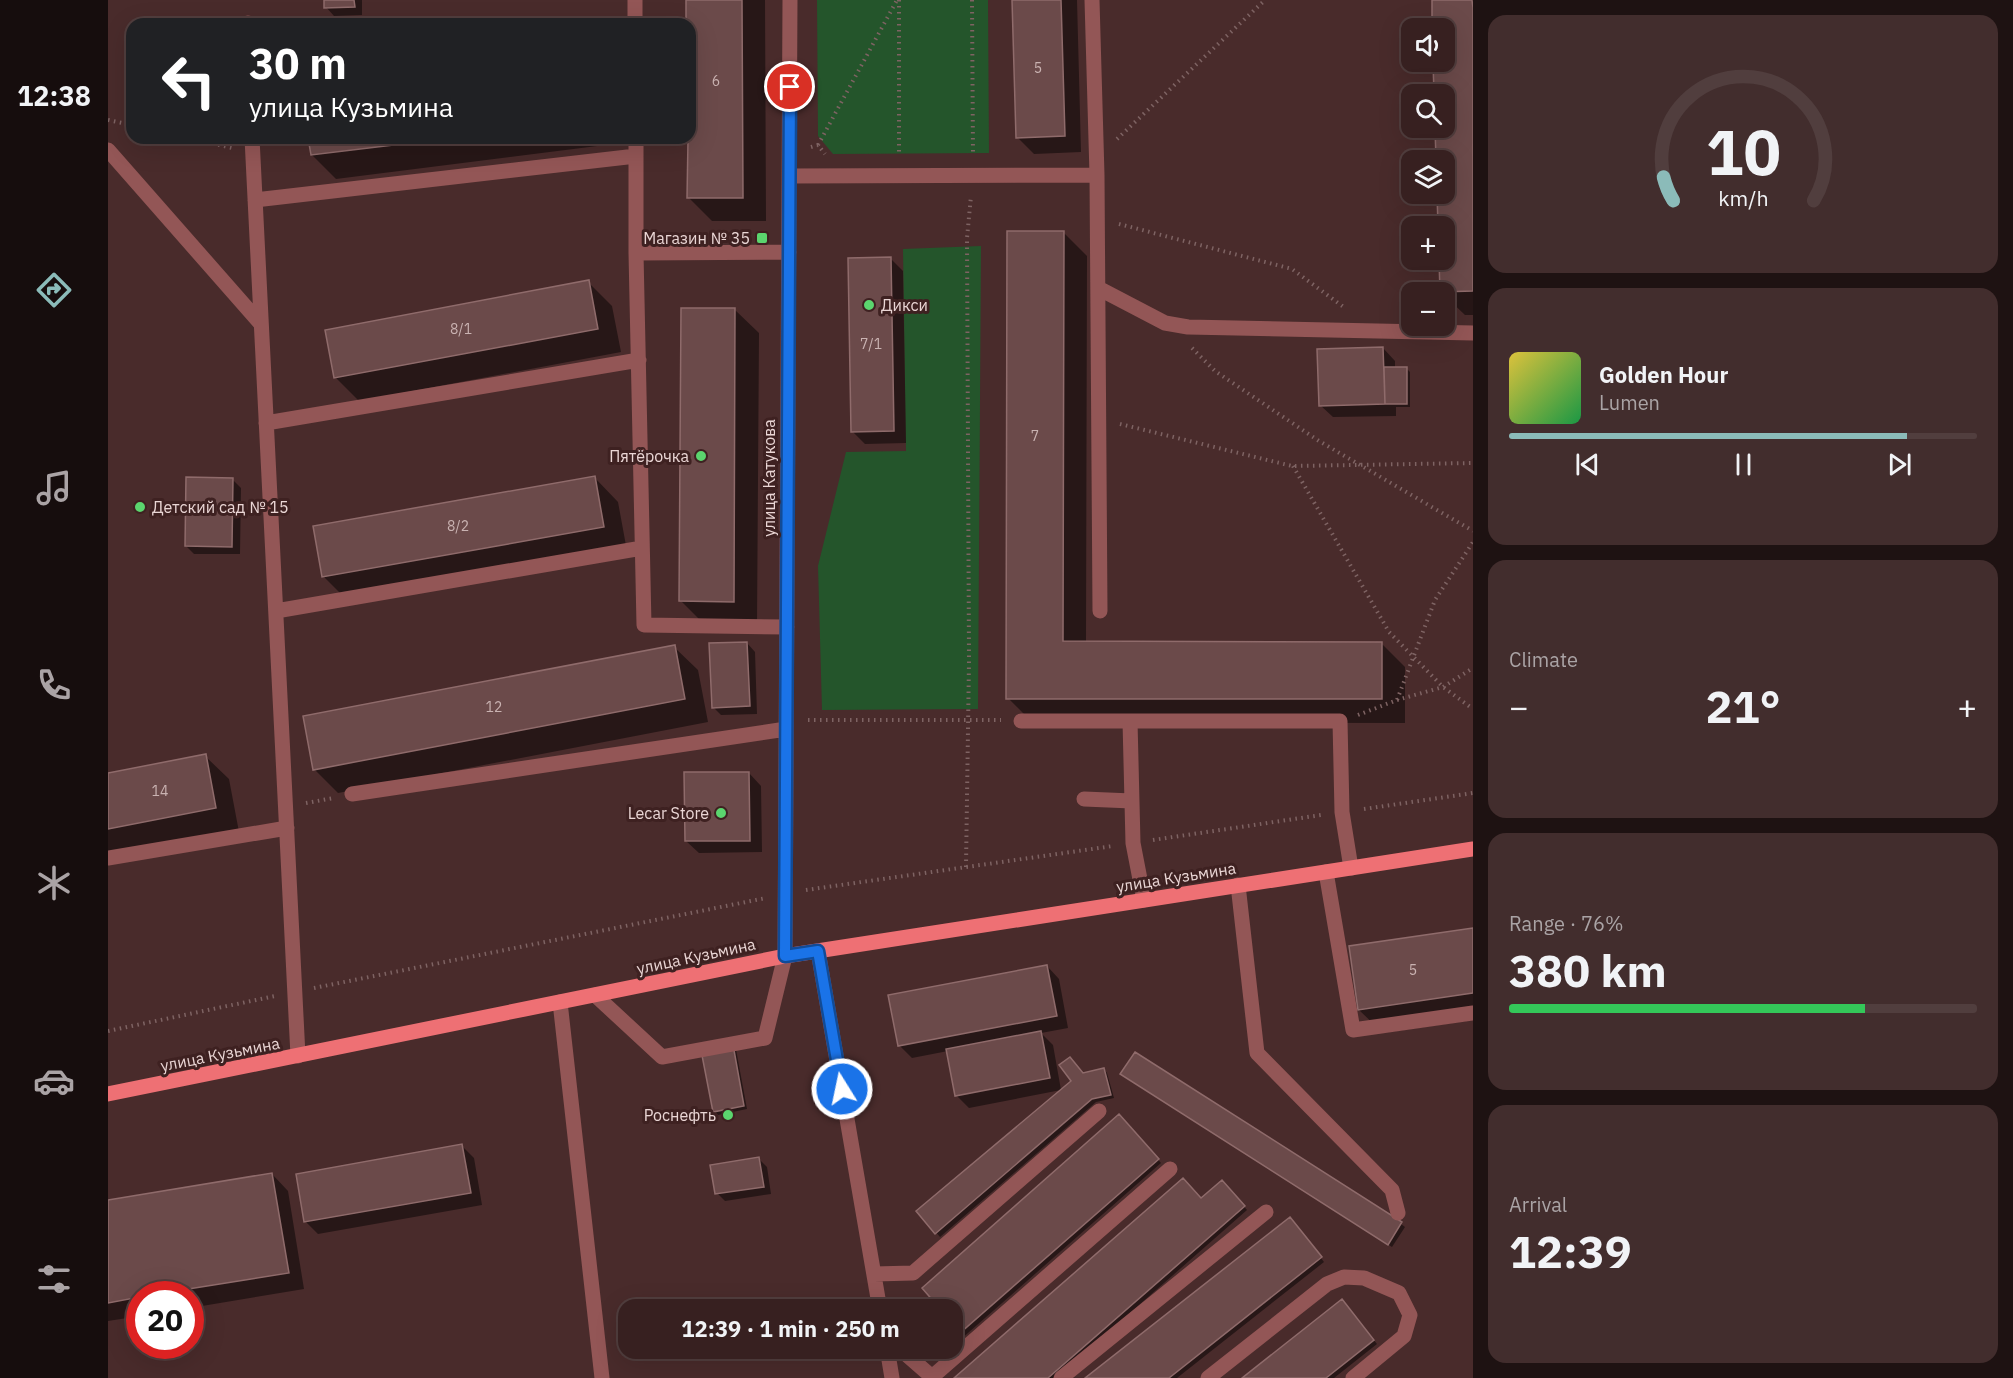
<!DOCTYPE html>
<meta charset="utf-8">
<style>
:root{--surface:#372020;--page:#422d2d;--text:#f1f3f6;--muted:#aaa3a5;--line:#513e3e;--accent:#8bbbb9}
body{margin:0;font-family:"IBM Plex Sans",sans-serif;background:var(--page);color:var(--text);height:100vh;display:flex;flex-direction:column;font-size:22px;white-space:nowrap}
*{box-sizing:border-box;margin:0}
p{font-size:20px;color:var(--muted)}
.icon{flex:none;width:33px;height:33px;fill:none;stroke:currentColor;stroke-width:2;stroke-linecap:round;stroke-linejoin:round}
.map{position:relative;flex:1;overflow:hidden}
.sheet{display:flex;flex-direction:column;gap:15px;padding:15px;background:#1e1212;width:540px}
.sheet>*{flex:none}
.hud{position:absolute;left:18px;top:18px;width:570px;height:126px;border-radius:18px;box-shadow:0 6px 24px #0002,0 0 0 2px var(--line);background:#202124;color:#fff;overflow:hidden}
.tools{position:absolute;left:1293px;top:18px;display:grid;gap:12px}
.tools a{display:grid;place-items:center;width:54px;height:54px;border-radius:12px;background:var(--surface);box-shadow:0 6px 24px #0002,0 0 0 2px var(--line);font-size:30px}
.speed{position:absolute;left:18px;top:1281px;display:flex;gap:12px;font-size:30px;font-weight:700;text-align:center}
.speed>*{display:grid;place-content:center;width:78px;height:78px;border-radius:50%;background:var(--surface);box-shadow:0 6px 24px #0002,0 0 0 2px var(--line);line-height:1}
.speed .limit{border:9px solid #d22;background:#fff;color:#111}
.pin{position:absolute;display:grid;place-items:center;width:51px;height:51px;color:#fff;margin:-26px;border:3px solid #fff;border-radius:50%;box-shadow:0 2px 6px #0007}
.me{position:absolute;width:66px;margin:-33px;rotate:350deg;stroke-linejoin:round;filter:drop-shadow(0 0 4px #0008)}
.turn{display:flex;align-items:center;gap:21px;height:126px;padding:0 24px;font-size:27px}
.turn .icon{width:78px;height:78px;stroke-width:2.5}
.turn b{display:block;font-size:42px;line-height:51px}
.big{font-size:45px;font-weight:800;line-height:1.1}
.sheet .tile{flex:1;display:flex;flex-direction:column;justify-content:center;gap:9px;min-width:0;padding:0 21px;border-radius:18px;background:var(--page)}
.sheet .dial{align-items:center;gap:0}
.dial svg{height:156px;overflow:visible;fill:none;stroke:var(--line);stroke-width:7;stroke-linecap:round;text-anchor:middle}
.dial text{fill:var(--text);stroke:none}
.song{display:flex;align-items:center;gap:18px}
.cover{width:72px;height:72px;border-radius:9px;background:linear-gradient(135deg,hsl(50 70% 55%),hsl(140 70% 35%))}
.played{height:6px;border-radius:3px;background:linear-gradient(90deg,var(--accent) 85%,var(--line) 85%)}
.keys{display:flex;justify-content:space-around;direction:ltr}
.heat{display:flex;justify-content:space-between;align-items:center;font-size:33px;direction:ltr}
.charge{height:9px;border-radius:4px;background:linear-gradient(90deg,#34c759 76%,var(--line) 0)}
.trip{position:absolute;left:510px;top:1299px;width:345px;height:60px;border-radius:18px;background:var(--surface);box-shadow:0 6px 24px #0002,0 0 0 2px var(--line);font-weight:800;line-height:60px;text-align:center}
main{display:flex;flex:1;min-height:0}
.tab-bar{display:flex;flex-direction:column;width:108px;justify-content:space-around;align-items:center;background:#160d0d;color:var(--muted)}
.tab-bar .icon{width:42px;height:42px}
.tab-bar .on{color:var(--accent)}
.tab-bar b{font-size:27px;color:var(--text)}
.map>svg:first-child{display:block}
.green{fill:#24552b}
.shadow{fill:#0007}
.building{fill:#6b4a4a;stroke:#8f6b6b;stroke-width:1.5}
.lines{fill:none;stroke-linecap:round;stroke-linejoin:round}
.path{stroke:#7e6363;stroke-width:4;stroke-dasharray:1.5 4.5;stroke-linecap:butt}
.minor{stroke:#935656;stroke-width:15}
.major{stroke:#ee7074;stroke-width:15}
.route-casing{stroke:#114b97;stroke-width:15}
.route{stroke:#1a73e8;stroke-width:10}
.poi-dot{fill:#5bd56e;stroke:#3e2121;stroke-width:2}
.labels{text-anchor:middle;stroke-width:6;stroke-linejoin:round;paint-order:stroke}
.number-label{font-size:14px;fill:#cab3b2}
.poi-label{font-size:16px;fill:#ead6d5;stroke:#3e2121;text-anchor:end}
.street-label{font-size:16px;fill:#ead6d5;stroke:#3e2121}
</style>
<main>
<nav class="tab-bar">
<b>12:38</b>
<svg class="icon on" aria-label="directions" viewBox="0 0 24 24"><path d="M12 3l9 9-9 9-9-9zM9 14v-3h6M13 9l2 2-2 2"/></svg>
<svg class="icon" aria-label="music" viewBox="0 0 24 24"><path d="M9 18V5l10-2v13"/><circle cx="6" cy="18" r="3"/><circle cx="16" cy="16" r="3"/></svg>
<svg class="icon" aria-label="phone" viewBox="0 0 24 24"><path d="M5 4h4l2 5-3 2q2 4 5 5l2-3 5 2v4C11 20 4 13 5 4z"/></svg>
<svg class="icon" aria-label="climate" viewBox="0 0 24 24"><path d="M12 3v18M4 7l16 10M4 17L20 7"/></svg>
<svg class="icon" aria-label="car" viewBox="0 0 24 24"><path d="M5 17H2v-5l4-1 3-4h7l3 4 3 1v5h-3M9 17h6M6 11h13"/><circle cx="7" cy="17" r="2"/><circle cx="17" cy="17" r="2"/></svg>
<svg class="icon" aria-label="filters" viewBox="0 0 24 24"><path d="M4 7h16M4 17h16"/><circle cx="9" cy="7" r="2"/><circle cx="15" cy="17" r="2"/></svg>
</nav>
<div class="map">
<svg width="1365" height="1378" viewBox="0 0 1365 1378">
<rect width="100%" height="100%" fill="#492b2b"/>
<!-- green -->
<path class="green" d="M 709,0 L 880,0 L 881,153 L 725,154 L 710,136 Z
M 873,246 L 870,709 L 714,710 L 710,566 L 738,452 L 798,451 L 795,249 Z"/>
<!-- shadow -->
<path class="shadow" d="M 218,0 L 254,0 L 254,15 L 226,16 L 218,7 Z
M 579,0 L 657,0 L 658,221 L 604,221 L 580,197 L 582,24 L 580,24 Z
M 905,0 L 969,0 L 973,152 L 926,154 L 909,137 Z
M 1325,0 L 1365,0 L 1365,315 L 1357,315 L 1333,292 L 1333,260 L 1336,260 L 1336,226 L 1332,226 L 1331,194 L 1336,194 L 1336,160 L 1330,160 L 1329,128 L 1336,128 L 1336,94 L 1328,94 L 1327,62 L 1336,62 L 1336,28 L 1326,28 Z
M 202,138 L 512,138 L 513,143 L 228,179 L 204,155 Z
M 955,232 L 979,256 L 978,643 L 1273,643 L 1297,667 L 1297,723 L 924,722 L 900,698 Z
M 783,259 L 795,271 L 798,443 L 757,444 L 744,431 Z
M 480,282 L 504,306 L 513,352 L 251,401 L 227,377 Z
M 627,310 L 651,333 L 649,625 L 596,624 L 573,601 Z
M 1275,348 L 1287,361 L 1287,368 L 1298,368 L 1302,372 L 1302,407 L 1288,407 L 1288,416 L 1225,417 L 1212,405 Z
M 487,478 L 510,502 L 519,551 L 239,600 L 215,576 Z
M 124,479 L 133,488 L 132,554 L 86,554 L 78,546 Z
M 639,643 L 647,652 L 649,714 L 613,715 L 605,707 Z
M 566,647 L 590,670 L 600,722 L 230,793 L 206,769 Z
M 97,756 L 121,779 L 131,832 L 0,857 L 0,774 Z
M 641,773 L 653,786 L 654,852 L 591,853 L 578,841 Z
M 1365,930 L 1365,1020 L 1275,1033 L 1251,1010 Z
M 939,966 L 951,979 L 960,1028 L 933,1033 L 945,1045 L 953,1090 L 861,1108 L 848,1095 L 840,1051 L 804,1058 L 791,1045 Z
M 627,1044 L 639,1109 L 610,1115 L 606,1111 Z
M 1027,1054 L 1293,1224 L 1297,1227 L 1284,1247 L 1018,1078 Z
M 996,1069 L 999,1073 L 1006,1098 L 988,1102 L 832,1237 L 810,1211 L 965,1081 L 975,1075 Z
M 1011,1116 L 1053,1163 L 844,1347 L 844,1310 Z
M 354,1146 L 366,1158 L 374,1205 L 210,1234 L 198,1222 Z
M 651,1159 L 659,1167 L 663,1194 L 617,1201 L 609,1193 Z
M 164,1174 L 180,1191 L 196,1289 L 82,1308 L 82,1294 L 32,1294 L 32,1316 L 0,1321 L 0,1201 Z
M 1114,1182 L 1139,1210 L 948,1378 L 849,1378 L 1093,1200 Z
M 1185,1222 L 1216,1262 L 1069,1378 L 979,1378 Z
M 1237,1305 L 1269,1344 L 1226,1378 L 1136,1378 Z"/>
<!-- building -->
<path class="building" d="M 216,0 L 246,0 L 247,7 L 216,8 Z
M 578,0 L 634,0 L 635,198 L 579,198 L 582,24 L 578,24 Z
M 904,0 L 953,0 L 957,136 L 908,138 Z
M 1324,0 L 1364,0 L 1365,8 L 1365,291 L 1332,292 L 1331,260 L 1336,260 L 1336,226 L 1330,226 L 1329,194 L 1336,194 L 1336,160 L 1328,160 L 1327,128 L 1336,128 L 1336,94 L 1326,94 L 1325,62 L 1336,62 L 1336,28 L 1324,28 Z
M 200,138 L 344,138 L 203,155 Z
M 899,231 L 956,231 L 955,641 L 1274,642 L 1274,699 L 898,699 Z
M 783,257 L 786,431 L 743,432 L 740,258 Z
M 481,280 L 490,329 L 226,378 L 217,330 Z
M 573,308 L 627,308 L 626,602 L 571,601 Z
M 1275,347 L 1277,404 L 1211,406 L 1209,349 Z
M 1276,367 L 1299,367 L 1299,404 L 1277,404 Z
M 487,476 L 496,527 L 214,577 L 205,526 Z
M 78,477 L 125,478 L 124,547 L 77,546 Z
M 639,642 L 642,706 L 604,708 L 601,643 Z
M 567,645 L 577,699 L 205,770 L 195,716 Z
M 98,754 L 108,808 L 0,829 L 0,773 Z
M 576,772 L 641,772 L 642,841 L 577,841 Z
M 1365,928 L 1365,993 L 1250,1010 L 1241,946 Z
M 939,965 L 949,1016 L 790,1046 L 780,995 Z
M 933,1031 L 942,1078 L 847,1096 L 838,1049 Z
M 624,1039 L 636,1106 L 605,1112 L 592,1045 Z
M 1027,1052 L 1294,1222 L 1280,1245 L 1012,1074 Z
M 962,1057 L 975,1073 L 996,1068 L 1003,1095 L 984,1099 L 827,1234 L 808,1211 L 963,1081 L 951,1065 Z
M 1011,1114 L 1051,1159 L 844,1340 L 844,1310 L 833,1310 L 814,1288 Z
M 354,1144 L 363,1193 L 196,1222 L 188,1174 Z
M 651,1157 L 656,1187 L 607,1194 L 602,1165 Z
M 164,1173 L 181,1273 L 49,1294 L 32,1294 L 32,1297 L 0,1303 L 0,1200 Z
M 1075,1178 L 1093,1198 L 1114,1180 L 1137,1206 L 940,1378 L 846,1378 Z
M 1182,1217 L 1214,1257 L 1061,1378 L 977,1378 Z
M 1234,1299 L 1266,1340 L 1218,1378 L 1134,1378 Z"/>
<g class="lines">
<!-- path -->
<path class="path" d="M 791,0 L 791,155
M 864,0 L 865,156
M 0,120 L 24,125
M 81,138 L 124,148
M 1009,139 L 1157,0
M 710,145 L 789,0
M 703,147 L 710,145 L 717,154
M 1011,224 L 1184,269 L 1237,308
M 1084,348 L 1107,371 L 1211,441 L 1365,531
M 1012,424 L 1184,466 L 1365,463
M 1185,466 L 1281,632 L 1335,687 L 1365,709
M 1289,700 L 1335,687 L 1365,668
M 1250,715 L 1289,700 L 1327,600 L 1365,542
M 700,720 L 893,720
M 198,803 L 226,798
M 1256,809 L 1365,793
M 1045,840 L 1213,815
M 858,867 L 861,661 L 859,238 L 863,196
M 698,890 L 1005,846
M 206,988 L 658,898
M 0,1031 L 167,996"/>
<!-- minor -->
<path class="minor" d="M 527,0 L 527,24
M 984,0 L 989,175
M 140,23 L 141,24
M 144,138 L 190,1056
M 528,138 L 528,253 L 681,252
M 0,150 L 153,324
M 681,176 L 989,175 L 992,611
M 147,200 L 528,156
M 528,253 L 536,625 L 679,627
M 990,288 L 1057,323 L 1080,327 L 1365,333
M 158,423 L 531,360
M 168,611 L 534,548
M 913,721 L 1232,721 L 1234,812 L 1243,868
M 1022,721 L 1025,843 L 1036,900
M 244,794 L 678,729
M 976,799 L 1024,801
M 0,858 L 179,828
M 1218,872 L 1245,1030 L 1365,1013
M 1130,885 L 1149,1053 L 1284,1190 L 1290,1213
M 710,951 L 772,1310
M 487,995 L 554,1057 L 657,1038 L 677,956 L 682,0
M 452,1002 L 494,1378
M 766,1274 L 805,1273 L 991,1111
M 779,1348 L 784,1378
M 791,1348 L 824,1377 L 1062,1169
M 953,1378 L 1158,1212
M 1100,1378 L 1219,1284 L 1236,1277 L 1256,1278 L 1291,1293 L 1302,1315 L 1296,1336 L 1245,1378"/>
<!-- major -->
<path class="major" d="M 0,1094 L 677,956 L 1365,849"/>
</g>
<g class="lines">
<!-- route casing -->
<g class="route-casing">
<path id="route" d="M 682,87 L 677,956 L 710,951 L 734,1089"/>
</g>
<!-- route -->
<use href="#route" class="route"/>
</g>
<!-- markers -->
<g class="poi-dot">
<rect x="648" y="232" width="12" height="12" rx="3"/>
<circle cx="761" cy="305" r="6"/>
<circle cx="593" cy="456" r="6"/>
<circle cx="32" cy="507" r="6"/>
<circle cx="613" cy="813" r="6"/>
<circle cx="620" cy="1115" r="6"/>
</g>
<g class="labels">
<!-- number labels -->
<g class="number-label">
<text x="930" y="73">5</text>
<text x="608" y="86">6</text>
<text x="353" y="334">8/1</text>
<text x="763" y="349">7/1</text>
<text x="927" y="441">7</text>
<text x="350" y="531">8/2</text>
<text x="386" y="712">12</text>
<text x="52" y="796">14</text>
<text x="1305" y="975">5</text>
</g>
<!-- poi labels -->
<g class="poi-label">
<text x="642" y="244">Магазин № 35</text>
<text x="773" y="311" text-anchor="start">Дикси</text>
<text x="581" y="462">Пятёрочка</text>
<text x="44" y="513" text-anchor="start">Детский сад № 15</text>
<text x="601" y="819">Lecar Store</text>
<text x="608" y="1121">Роснефть</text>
</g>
<!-- street labels -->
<g class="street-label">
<text transform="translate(661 478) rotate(-90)" y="6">улица Катукова</text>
<text transform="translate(1068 877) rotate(-9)" y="6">улица Кузьмина</text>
<text transform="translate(588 956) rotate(-12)" y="6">улица Кузьмина</text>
<text transform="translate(112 1054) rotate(-11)" y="6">улица Кузьмина</text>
</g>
</g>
</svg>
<div class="tools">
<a><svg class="icon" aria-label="sound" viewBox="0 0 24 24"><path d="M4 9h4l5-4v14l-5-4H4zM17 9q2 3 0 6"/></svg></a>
<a><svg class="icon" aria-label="search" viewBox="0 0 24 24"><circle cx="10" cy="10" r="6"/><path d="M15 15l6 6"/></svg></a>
<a><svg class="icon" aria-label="layers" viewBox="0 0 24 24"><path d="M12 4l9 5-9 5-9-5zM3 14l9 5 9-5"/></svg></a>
<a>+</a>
<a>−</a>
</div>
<div class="speed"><div class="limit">20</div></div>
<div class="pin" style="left:682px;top:87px;background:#d93025"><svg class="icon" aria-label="arrive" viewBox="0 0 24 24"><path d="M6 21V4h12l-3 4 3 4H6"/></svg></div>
<svg class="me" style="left:734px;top:1089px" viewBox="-20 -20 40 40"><circle r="17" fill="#1a73e8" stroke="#fff" stroke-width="3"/><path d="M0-11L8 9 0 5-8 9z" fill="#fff"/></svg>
<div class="trip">12:39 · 1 min · 250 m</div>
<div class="hud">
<div class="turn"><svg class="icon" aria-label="left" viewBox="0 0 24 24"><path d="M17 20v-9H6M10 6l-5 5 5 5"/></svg><div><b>30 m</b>улица Кузьмина</div></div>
</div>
</div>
<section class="sheet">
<div class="tile dial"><svg viewBox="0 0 100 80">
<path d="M14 69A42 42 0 1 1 86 69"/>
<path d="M14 69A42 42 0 0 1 9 57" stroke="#8bbbb9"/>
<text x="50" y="56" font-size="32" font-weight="700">10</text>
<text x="50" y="72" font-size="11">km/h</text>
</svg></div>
<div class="tile">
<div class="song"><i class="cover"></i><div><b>Golden Hour</b><p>Lumen</p></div></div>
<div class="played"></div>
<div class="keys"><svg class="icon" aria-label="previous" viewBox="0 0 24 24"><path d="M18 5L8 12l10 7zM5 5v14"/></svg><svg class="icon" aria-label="pause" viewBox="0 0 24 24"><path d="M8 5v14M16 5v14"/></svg><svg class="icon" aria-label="next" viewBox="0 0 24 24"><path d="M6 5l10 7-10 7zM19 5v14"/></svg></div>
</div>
<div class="tile"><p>Climate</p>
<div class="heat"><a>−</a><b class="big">21°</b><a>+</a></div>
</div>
<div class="tile"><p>Range · 76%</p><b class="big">380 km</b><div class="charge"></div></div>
<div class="tile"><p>Arrival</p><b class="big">12:39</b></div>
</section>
</main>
